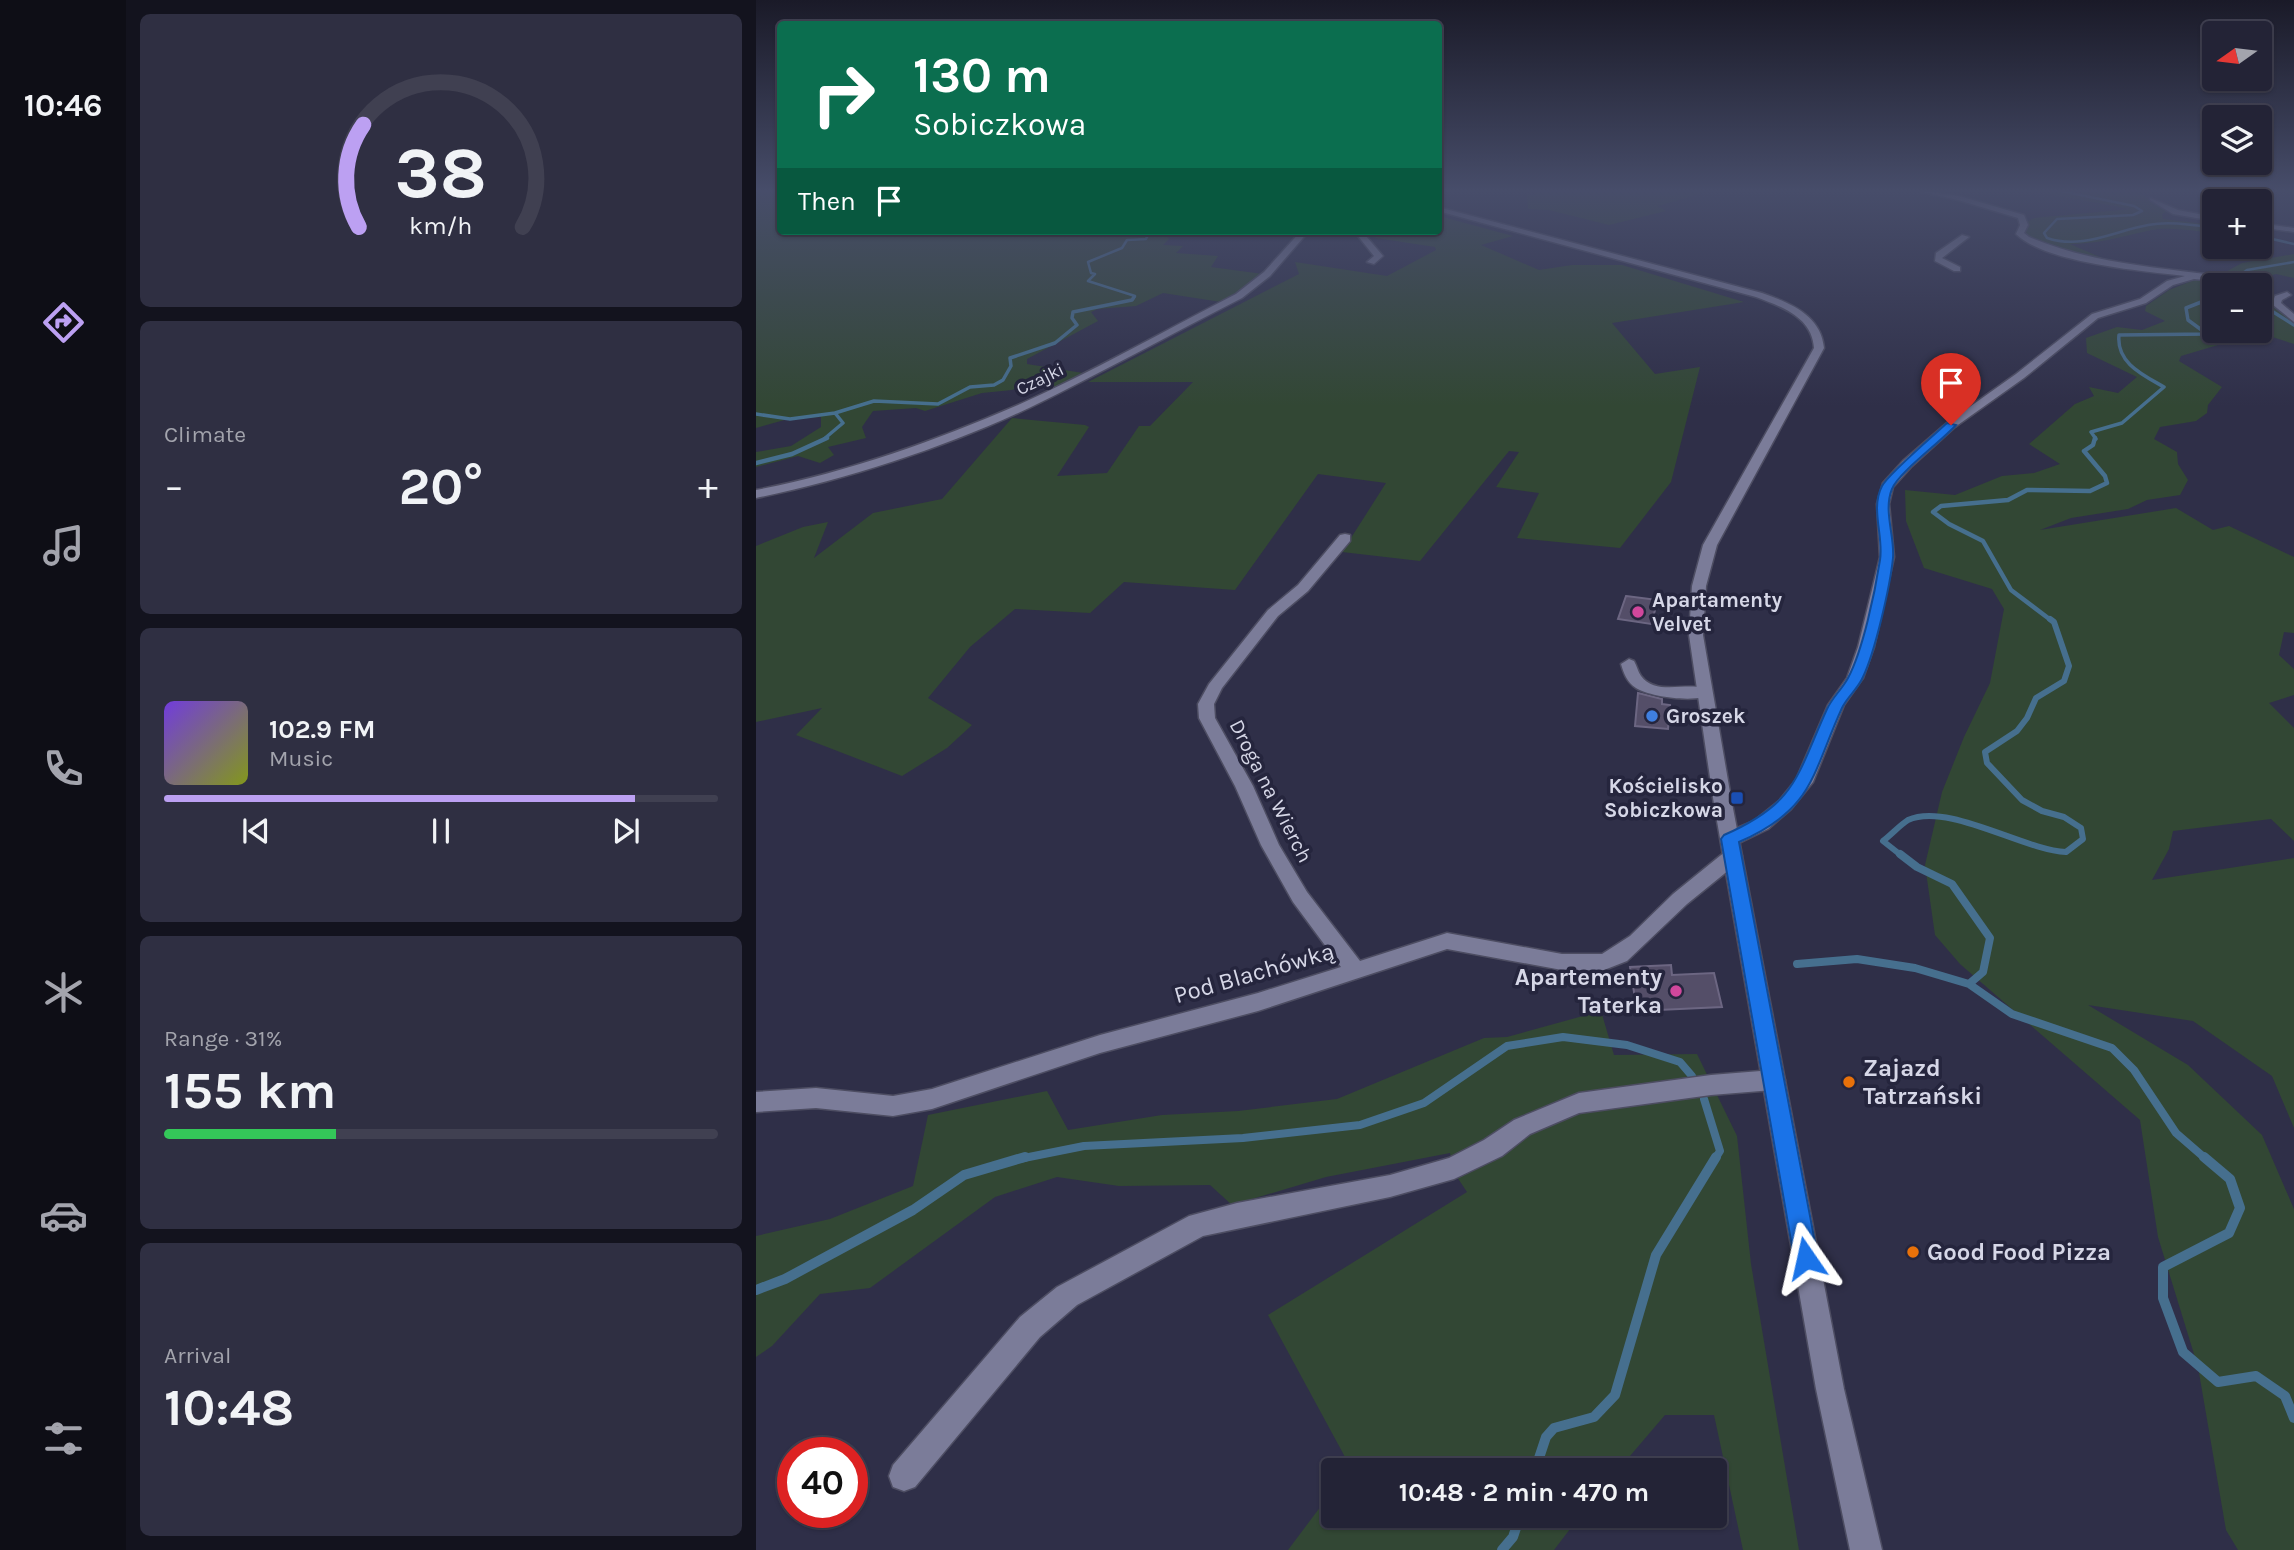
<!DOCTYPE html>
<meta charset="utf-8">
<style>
:root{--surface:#232336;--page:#2f2f42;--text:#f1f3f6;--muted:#a3a4ad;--line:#404051;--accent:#bca0f2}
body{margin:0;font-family:Karla,sans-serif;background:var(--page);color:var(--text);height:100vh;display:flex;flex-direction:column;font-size:26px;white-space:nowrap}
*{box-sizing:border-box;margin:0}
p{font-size:23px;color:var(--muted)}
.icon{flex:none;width:38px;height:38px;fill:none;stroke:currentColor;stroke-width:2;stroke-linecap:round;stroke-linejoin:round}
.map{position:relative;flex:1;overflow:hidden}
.side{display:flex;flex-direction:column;gap:14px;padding:14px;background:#13131e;width:630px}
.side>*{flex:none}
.hud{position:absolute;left:21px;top:21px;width:665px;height:214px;border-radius:7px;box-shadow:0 2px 5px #0004,0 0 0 2px var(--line);background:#0b6e4f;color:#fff;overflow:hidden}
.needle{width:46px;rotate:256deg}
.buttons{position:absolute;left:1446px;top:21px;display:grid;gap:14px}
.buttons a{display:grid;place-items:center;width:70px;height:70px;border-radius:7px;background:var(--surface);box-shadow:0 2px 5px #0004,0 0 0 2px var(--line);font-size:35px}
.speed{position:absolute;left:21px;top:1437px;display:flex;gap:14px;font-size:35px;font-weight:700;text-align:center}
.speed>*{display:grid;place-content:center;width:91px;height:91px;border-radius:50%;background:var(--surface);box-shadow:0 2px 5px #0004,0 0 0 2px var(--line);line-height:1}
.speed .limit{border:10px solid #d22;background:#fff;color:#111}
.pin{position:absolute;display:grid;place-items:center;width:60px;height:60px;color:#fff;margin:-72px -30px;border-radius:50% 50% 50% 0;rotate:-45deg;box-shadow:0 0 7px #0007}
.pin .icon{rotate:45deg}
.me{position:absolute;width:77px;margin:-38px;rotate:349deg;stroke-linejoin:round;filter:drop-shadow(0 0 5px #0008)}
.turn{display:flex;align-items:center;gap:24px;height:147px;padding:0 21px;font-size:32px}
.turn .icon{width:91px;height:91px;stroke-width:2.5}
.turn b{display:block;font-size:49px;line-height:60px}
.then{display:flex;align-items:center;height:66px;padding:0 21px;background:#0003;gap:14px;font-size:26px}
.big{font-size:52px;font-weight:700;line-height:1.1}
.side .tile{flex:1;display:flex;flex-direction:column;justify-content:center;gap:10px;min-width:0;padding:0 24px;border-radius:10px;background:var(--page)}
.side .dial{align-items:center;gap:0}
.dial svg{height:182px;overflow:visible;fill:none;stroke:var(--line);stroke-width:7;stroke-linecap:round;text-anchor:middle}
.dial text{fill:var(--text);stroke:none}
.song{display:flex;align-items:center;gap:21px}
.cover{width:84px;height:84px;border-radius:10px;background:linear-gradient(135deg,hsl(260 70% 55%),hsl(70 70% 35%))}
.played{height:7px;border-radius:4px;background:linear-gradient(90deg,var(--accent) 85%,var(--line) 85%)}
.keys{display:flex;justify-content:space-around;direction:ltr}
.heat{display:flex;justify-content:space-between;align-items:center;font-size:38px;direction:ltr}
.charge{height:10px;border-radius:5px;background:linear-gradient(90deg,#34c759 31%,var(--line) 0)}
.trip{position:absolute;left:565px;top:1458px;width:406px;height:70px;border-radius:7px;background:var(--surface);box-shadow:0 2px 5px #0004,0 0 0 2px var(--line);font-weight:700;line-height:70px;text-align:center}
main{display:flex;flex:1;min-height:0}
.tab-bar{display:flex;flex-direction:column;width:126px;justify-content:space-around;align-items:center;background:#0e0e16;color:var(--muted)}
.tab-bar .icon{width:49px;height:49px}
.tab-bar .active{color:var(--accent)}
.tab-bar b{font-size:32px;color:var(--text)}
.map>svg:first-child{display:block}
.green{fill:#324734}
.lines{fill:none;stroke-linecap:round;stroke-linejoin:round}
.stream-far5{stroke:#466f8e;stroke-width:2.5}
.stream-far4{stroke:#466f8e;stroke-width:3.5}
.stream-far3{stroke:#466f8e;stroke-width:4.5}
.stream-far2{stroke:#466f8e;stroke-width:6}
.stream-far1{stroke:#466f8e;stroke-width:8}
.stream{stroke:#466f8e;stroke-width:10}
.building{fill:#544e68;stroke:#6c6682;stroke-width:2}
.minor-casing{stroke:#4d4d62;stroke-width:3}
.tertiary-casing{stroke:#4d4d62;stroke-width:3}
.minor{fill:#7b7c99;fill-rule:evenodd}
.tertiary{fill:#7b7c99;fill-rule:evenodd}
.route{fill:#1a73e8;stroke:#114b97;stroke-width:2}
.hotel-dot{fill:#d1479c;stroke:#25253d;stroke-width:2.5}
.shop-dot{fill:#3f7fe0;stroke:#25253d;stroke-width:2.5}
.transit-dot{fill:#1a4fb4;stroke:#25253d;stroke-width:2.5}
.food-dot{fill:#e8710a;stroke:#25253d;stroke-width:2.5}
.labels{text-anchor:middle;stroke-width:7;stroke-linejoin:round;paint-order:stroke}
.far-street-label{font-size:18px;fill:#d6d7e7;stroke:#25253d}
.poi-label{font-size:21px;font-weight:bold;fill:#d6d7e7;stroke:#25253d;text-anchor:start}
.street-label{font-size:21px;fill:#d6d7e7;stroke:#25253d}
.near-street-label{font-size:24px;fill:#d6d7e7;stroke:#25253d}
.near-poi-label{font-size:24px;font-weight:bold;fill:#d6d7e7;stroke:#25253d;text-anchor:start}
</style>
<main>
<nav class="tab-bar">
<b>10:46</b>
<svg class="icon active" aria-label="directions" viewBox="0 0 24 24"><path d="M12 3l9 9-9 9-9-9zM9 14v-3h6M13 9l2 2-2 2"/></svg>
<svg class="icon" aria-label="music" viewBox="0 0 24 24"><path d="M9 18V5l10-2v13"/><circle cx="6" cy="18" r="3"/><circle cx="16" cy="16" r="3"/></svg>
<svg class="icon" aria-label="phone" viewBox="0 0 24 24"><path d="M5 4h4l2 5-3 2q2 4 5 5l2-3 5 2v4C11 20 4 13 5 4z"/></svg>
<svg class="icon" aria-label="climate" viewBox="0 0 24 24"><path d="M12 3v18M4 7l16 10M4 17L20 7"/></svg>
<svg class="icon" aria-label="car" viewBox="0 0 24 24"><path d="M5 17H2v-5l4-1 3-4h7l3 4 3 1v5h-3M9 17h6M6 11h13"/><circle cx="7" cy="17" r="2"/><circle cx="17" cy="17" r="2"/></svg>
<svg class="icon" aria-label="filters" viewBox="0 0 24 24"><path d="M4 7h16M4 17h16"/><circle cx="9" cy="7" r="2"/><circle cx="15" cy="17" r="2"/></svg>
</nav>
<section class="side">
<div class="tile dial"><svg viewBox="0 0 100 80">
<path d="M14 69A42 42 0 1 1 86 69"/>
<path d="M14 69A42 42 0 0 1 16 24" stroke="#bca0f2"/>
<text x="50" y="56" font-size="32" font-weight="700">38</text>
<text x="50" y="72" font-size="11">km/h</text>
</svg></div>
<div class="tile"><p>Climate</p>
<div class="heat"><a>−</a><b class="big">20°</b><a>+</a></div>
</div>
<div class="tile">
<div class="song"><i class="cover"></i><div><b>102.9 FM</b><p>Music</p></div></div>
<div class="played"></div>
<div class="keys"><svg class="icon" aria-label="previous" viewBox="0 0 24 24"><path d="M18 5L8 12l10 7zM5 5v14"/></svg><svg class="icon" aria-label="pause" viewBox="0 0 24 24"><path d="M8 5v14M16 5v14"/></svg><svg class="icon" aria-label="next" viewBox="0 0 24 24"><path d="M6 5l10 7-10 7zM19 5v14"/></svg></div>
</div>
<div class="tile"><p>Range · 31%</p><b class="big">155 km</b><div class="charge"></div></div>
<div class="tile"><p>Arrival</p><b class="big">10:48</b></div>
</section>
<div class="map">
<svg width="1538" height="1550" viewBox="0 0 1538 1550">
<rect width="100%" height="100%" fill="#2f2f48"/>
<!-- green -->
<path class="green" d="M 0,189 L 24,189 L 24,231 L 411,231 L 408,233 L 413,239 L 407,245 L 427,246 L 420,253 L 462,256 L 455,267 L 507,274 L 488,289 L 465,302 L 407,293 L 380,306 L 342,309 L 335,312 L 342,321 L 271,359 L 271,364 L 327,373 L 301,387 L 280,380 L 256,390 L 226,393 L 169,411 L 160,408 L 117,411 L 106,427 L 110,438 L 72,447 L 78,455 L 64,463 L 42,456 L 0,467 L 0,452 L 35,446 L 65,427 L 65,417 L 32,419 L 0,428 Z
M 781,189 L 947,189 L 953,191 L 902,206 L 910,211 L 853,225 L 793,210 L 772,209 L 771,195 L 779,194 Z
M 1278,189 L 1320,193 L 1332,189 L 1372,189 L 1389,195 L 1395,202 L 1411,211 L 1406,214 L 1407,219 L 1458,225 L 1458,233 C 1436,231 1412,226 1391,231 C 1365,237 1341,244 1314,244 L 1346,258 L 1339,261 L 1293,247 L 1264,233 L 1271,222 L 1278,218 L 1375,209 L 1292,194 Z
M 683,216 L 757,236 L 725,245 L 783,270 L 816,265 L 866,265 L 988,302 L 856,323 L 899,374 L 944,367 L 915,482 L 864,548 L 761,538 L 783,493 L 740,487 L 763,452 L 753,451 L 664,561 L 586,552 L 630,483 L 562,474 L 479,590 L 368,582 L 334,613 L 259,609 L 214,647 L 172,698 L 216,725 L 191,748 L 146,776 L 40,735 L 66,708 L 0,722 L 0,546 L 47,527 L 72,522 L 58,558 L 117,513 L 186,499 L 256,418 L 329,425 L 333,427 L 301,476 L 351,473 L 383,426 L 394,426 L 437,382 L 332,382 L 543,274 L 539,262 L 631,276 L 680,250 L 679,247 L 620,238 L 617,233 L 682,231 Z
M 1538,254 L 1538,278 L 1520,274 L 1496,282 L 1464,275 L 1486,263 Z
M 1443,278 L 1454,278 L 1452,283 L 1458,284 L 1466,278 L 1496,285 L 1458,285 L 1458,331 L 1503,331 L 1503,288 L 1516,294 L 1513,299 L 1518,308 L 1538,320 L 1538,344 L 1513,336 L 1472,342 L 1425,356 L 1423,361 L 1466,387 L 1452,405 L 1451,413 L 1440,421 L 1404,427 L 1398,439 L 1421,452 L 1422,464 L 1432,480 L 1424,495 L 1391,500 L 1372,509 L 1315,518 L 1284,530 L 1420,508 L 1457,530 L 1473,526 L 1538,557 L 1538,633 L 1528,632 L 1523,655 L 1538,669 L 1538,695 L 1513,703 L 1538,728 L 1538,841 L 1515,819 L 1417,831 L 1413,849 L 1396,880 L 1538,858 L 1538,1128 L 1516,1076 L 1437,1021 L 1332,1005 L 1432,1065 L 1506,1135 L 1538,1209 L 1538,1550 L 1482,1550 L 1470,1530 L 1442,1367 L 1402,1237 L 1384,1120 L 1204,964 L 1179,935 L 1169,865 L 1186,792 L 1208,737 L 1234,683 L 1248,609 L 1236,589 L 1168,568 L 1150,521 L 1149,490 L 1199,495 L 1246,476 L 1278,473 L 1304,464 L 1273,444 L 1319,404 L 1338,396 L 1333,387 L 1362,393 L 1381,377 L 1331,353 L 1330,338 L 1361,327 L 1386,330 L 1409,321 L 1389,311 L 1390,306 L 1413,290 Z
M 845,1011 L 858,1055 L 941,1054 L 981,1136 L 995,1264 L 1043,1550 L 987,1550 L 958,1415 L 909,1415 L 862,1470 L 593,1470 L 595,1468 L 512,1315 L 711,1192 L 699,1174 L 694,1153 L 570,1177 L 476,1205 L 454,1185 L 363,1186 L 301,1177 L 239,1197 L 114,1288 L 64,1294 L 16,1346 L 0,1357 L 0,1236 L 74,1219 L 157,1186 L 172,1115 L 291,1091 L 312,1130 L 406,1115 L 482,1111 L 581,1099 L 728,1038 L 751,1037 Z
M 577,1490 L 578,1516 L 824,1516 L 798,1550 L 532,1550 Z"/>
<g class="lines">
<!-- stream-far5 -->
<path class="stream-far5" d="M 1295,189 L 1378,206 L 1386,211 L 1377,215 L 1301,219 L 1288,233 L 1291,238 C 1326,250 1358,231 1392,225 C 1414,221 1436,225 1458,228
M 1503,236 L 1538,244
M 1485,285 L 1481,277 L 1491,270 L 1538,262
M 377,299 L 379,296 L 332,281 L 339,274 L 335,273 L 332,262 L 366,248 L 371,240 L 390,239 L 394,231
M 1454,299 L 1458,297"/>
<!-- stream-far4 -->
<path class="stream-far4" d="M 1503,303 L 1538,325
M 0,414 L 34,419 L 79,413
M 68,439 L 87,423 L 79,413 L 118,401 L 182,404 L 214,387 L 238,385 L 247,380 L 255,366 L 254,358 L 299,343 L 321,325 L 316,318 L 317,312 L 376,300 L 378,297
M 1340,439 L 1335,432 L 1366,423 L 1408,387 C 1387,375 1360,363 1363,335 L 1451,334 L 1432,320 L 1430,308 L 1458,297"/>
<!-- stream-far3 -->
<path class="stream-far3" d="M 0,463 L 36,454 L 71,438
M 1296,621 L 1255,590 L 1227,541 L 1193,524 L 1177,512 L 1185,506 L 1252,500 L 1271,490 L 1334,491 L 1351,483 L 1349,476 L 1328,451 L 1337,445 L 1339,438"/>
<!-- stream-far2 -->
<path class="stream-far2" d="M 1146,856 L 1127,841 C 1135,835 1144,825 1152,820 C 1192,802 1267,850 1310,852 L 1327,839 L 1325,828 L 1308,817 L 1286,811 L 1266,800 L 1231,763 L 1229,752 L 1261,731 L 1271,718 L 1280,698 L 1308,681 L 1313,666 L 1298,622 L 1294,619"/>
<!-- stream-far1 -->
<path class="stream-far1" d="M 1144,854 L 1161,867 L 1196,884 L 1234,938 L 1227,972 L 1213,984 L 1256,1014 L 1356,1048 L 1378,1070 L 1420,1133 L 1450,1159
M 1041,964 L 1101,959 L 1159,968 L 1213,984
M 948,1099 L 964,1151 L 959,1159
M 263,1159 L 328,1146 L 487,1138 L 604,1125 L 668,1103 L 751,1046 L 807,1037 L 871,1045 L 924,1062 L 936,1076"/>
<!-- stream -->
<path class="stream" d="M 1448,1157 L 1474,1179 L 1484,1208 L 1473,1233 L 1407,1267 L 1407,1298 L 1427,1352 L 1462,1382 L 1500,1376 L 1529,1396 L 1538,1418
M 0,1290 L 29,1279 L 157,1210 L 208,1175 L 269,1157
M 779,1470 L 790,1437 L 798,1428 L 838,1417 L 859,1395 L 900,1255 L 960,1157
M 746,1550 L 757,1537 L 764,1516"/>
</g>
<!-- building -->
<path class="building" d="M 870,596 L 902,600 L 895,624 L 862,619 Z
M 882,693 L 906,699 L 906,704 L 914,705 L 912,729 L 879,726 Z
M 915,965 L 916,975 L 958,973 L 966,1007 L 881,1011 L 874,967 Z"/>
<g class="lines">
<!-- minor casing -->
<g class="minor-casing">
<path id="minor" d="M 1154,189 L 1203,196 L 1268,215 L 1272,225 L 1268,233 L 1273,237 C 1327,260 1385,266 1441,273 C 1461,276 1486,274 1504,285 L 1438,279 L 1417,285 L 1390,303 L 1342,318 L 1268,378 L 1199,427 L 1155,467 L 1137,487 L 1133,504 L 1138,557 L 1118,647 L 1107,678 L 1088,705 L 1057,782 L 1035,809 L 1012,829 L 981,844 L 967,844 L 965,839 L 967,834 L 998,821 L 1023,801 L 1040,780 L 1072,705 L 1091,678 L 1102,647 L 1124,557 L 1121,504 L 1127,483 L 1147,461 L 1191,423 L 1260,374 L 1336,314 L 1384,299 L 1411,281 L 1429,276 C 1387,271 1289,263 1260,234 L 1264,225 L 1262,218 L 1202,200 Z
M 1394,198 L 1422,210 L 1458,217 L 1458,221 L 1417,214 L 1394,200 Z
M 1503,223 L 1538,228 L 1538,232 L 1503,227 Z
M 545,231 L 553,231 L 514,276 L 486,298 C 415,334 345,373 273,408 C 190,447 90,480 0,498 L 0,490 C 89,473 179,441 262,405 C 336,372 408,331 480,294 L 508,272 Z
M 606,231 L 614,231 L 610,236 L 627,256 L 618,264 L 611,262 L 618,256 L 602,236 Z
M 1206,235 L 1213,237 L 1186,258 L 1204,267 L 1204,271 L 1198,271 L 1179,261 L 1180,253 Z
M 1531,292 L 1535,295 L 1526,300 L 1525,303 L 1538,314 L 1538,322 L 1516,304 L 1519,296 Z
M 589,534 L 594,535 L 594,541 L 552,591 L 522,616 L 466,688 L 458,704 L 459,718 L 497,786 L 523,845 L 551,892 L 604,961 L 691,933 L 806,954 L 846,954 L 874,936 L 917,894 L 970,851 L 984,851 L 986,856 L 984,861 L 931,904 L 871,961 L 848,970 L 806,970 L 691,949 L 502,1011 L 344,1053 L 176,1109 L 137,1116 L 60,1108 L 0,1112 L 0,1092 L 60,1088 L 137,1096 L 176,1089 L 344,1035 L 502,993 L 585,967 L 537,902 L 505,845 L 479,786 L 443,718 L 442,704 L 453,684 L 512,610 L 542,585 L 584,535 Z
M 873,659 L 878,661 C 881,666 882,672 885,676 C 902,699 939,677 956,693 C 945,704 893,697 880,688 C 871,682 868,674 865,664 Z
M 1017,1070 L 1025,1073 L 1029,1080 L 1025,1087 L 1017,1090 L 955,1095 L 823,1113 L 774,1134 L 746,1156 L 698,1179 L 634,1197 L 447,1236 L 321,1305 L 284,1337 L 159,1487 L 148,1491 L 137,1487 L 133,1476 L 137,1465 L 264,1317 L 301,1287 L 433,1216 L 481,1203 L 634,1175 L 693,1158 L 728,1140 L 758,1120 L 823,1093 L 955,1075 Z"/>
</g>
<!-- tertiary casing -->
<g class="tertiary-casing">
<path id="tertiary" d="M 682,207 L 1006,293 C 1034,303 1065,315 1068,348 L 961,545 L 950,586 L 947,635 L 975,798 L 1088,1389 L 1126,1550 L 1094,1550 L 1060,1389 L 957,798 L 933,635 L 936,586 L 947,545 L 1058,348 C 1056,317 1026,307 1000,297 L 682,211 Z"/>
</g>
<!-- minor -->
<use href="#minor" class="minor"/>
<!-- tertiary -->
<use href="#tertiary" class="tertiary"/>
</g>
<!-- sky -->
<linearGradient id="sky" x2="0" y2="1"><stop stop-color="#1a1a28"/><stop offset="0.47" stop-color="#474d6a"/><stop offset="1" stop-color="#474d6a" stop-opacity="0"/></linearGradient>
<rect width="1538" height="406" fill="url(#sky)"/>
<!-- route -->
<path class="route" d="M 1191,423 L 1200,425 C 1186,441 1142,473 1136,489 C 1127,511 1139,536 1137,558 C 1134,587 1119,652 1107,677 C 1102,689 1091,697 1086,708 C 1055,776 1058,809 983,842 L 1062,1258 L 1058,1266 L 1050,1270 L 1041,1266 L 1038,1258 L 965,839 L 968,835 C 1041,803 1040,777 1071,709 C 1076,698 1086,689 1092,678 C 1107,650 1119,592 1124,560 C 1128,536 1114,509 1126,486 C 1132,474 1178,435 1191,423 Z"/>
<!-- markers -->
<g class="hotel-dot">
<circle cx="882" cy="612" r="7"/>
<circle cx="920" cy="991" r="7"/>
</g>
<circle class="shop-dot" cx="896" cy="716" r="7"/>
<rect class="transit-dot" x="974" y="791" width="14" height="14" rx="3.5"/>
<g class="food-dot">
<circle cx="1093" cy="1082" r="7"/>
<circle cx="1157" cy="1252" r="7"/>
</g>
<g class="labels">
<!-- far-street labels -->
<g class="far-street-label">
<text transform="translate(284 379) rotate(-26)" y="6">Czajki</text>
</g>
<!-- poi labels -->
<g class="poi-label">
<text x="896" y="607">Apartamenty<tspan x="896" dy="24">Velvet</tspan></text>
<text x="910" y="723">Groszek</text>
<text x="967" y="793" text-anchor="end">Kościelisko<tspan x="967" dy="24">Sobiczkowa</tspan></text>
</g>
<!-- street labels -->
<g class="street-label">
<text transform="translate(515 791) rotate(63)" y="7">Droga na Wierch</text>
</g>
<!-- near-street labels -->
<g class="near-street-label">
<text transform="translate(498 973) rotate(-16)" y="8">Pod Blachówką</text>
</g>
<!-- near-poi labels -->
<g class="near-poi-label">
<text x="906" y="985" text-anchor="end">Apartementy<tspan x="906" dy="28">Taterka</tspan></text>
<text x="1107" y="1076">Zajazd<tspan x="1107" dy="28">Tatrzański</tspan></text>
<text x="1171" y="1260">Good Food Pizza</text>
</g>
</g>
</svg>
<div class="buttons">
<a><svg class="needle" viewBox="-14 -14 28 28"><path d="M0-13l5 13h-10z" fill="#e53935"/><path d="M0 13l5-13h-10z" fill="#a3a4ad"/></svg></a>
<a><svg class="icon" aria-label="layers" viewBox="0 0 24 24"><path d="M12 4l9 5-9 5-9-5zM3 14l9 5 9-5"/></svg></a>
<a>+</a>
<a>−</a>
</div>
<div class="speed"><div class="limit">40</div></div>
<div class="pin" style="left:1195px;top:425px;background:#d93025"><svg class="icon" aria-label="arrive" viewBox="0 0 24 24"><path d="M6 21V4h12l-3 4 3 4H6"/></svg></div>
<svg class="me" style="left:1050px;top:1258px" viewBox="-20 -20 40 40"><path d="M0-17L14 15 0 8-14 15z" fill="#1a73e8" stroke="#fff" stroke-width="4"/></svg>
<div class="trip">10:48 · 2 min · 470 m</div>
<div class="hud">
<div class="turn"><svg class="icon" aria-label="right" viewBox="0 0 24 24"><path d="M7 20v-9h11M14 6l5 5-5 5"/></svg><div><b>130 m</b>Sobiczkowa</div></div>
<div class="then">Then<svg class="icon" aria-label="arrive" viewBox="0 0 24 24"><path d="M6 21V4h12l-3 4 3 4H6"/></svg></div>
</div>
</div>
</main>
